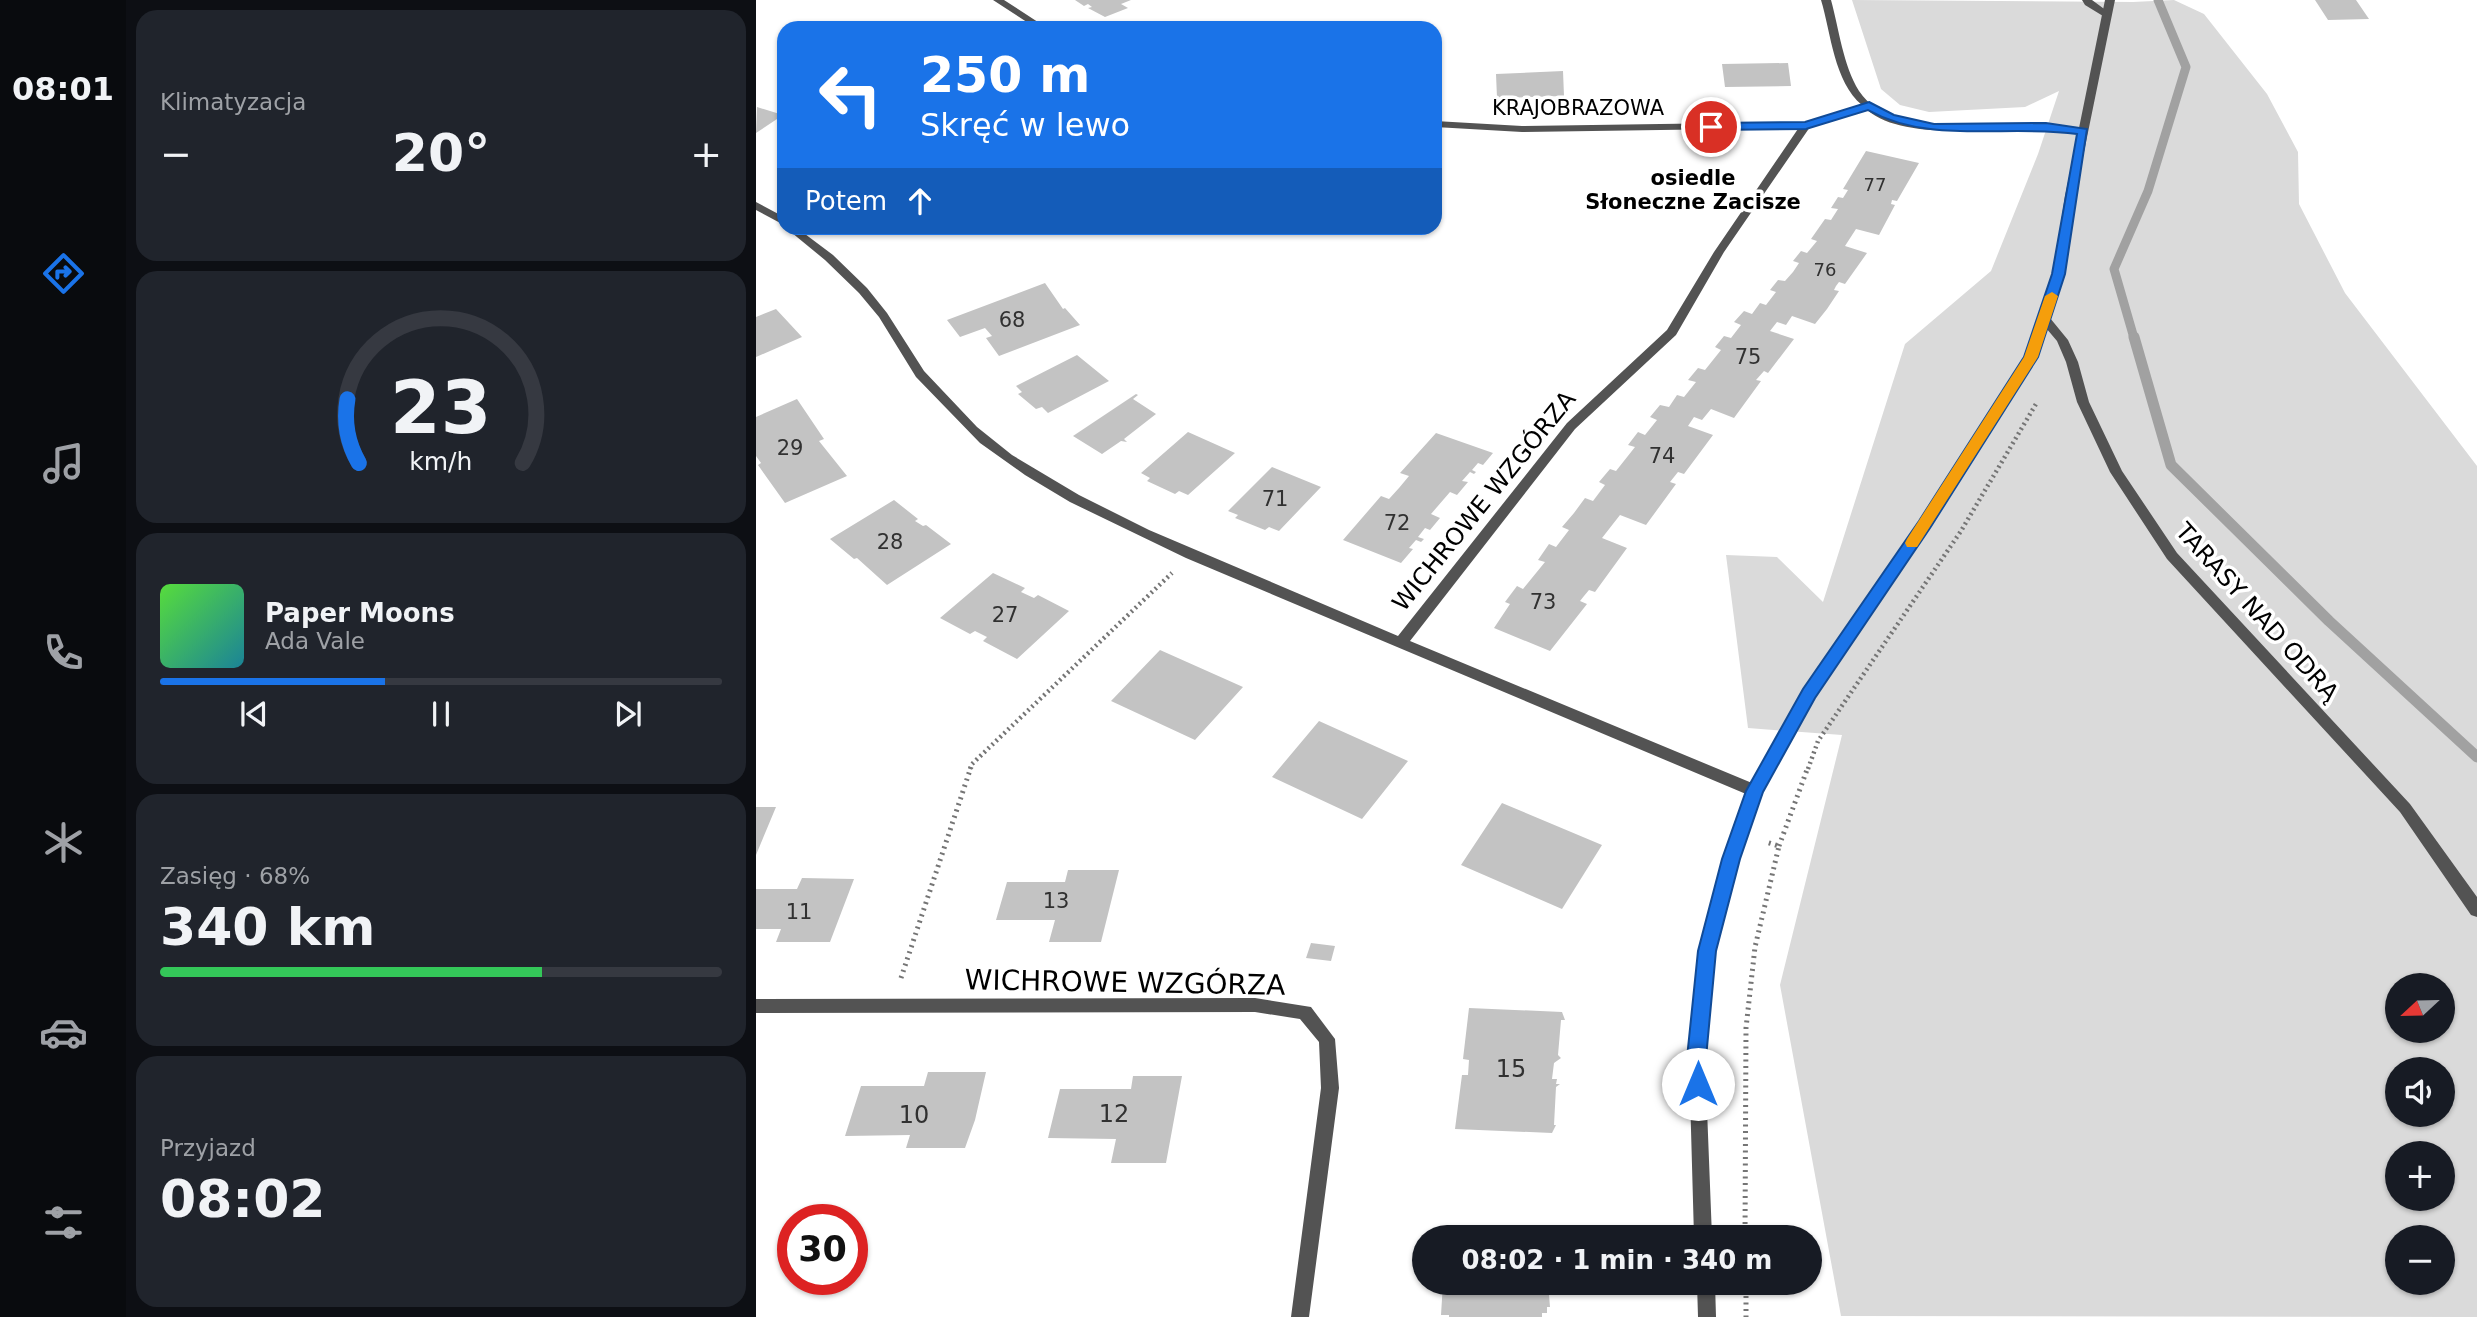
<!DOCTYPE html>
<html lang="pl">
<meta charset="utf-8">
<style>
:root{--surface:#171b24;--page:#20242c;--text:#f1f3f6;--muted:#9ea1a6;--line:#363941;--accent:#1a73e8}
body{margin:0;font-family:"DejaVu Sans",sans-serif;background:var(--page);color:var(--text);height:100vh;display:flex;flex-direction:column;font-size:26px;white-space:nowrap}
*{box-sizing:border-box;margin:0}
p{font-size:23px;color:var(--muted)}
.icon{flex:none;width:38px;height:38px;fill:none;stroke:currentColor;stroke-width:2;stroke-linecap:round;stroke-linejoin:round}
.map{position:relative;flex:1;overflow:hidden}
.panel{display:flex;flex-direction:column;gap:10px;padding:10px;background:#0d0f14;width:630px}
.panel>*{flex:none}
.hud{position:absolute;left:21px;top:21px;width:665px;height:214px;border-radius:21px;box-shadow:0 2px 5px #0004;background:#1a73e8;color:#fff;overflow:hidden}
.needle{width:46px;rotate:248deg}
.fabs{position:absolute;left:1629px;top:973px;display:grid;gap:14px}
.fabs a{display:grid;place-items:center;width:70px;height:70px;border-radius:50%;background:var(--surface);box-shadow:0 2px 5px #0004;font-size:35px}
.speed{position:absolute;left:21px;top:1204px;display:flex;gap:14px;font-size:35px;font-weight:700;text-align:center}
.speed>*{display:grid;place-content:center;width:91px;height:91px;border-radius:50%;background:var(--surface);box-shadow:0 2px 5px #0004;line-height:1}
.speed .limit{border:10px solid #d22;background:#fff;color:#111}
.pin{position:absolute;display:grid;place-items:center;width:60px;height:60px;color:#fff;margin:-30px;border:4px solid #fff;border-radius:50%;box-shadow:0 2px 7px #0007}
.me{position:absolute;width:77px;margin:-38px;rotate:0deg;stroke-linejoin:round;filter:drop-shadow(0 0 5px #0008)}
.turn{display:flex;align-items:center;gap:24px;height:147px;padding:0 28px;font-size:32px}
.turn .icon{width:91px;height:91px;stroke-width:2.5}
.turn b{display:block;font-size:49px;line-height:60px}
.then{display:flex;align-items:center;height:66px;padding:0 28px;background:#0003;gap:14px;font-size:26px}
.big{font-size:52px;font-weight:700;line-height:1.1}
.panel .card{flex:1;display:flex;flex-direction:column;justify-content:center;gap:10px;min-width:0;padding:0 24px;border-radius:21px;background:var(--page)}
.panel .dial{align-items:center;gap:0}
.dial svg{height:182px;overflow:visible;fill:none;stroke:var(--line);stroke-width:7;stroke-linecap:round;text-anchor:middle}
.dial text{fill:var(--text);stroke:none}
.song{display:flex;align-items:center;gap:21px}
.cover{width:84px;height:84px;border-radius:10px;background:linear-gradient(135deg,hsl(110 70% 55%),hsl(190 70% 35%))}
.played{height:7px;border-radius:4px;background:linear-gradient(90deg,var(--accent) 40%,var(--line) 40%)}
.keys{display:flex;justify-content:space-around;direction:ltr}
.heat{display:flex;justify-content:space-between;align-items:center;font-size:38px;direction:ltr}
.charge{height:10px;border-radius:5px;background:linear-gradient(90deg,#34c759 68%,var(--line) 0)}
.trip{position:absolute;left:656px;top:1225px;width:410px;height:70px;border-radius:35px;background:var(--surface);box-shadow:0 2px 5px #0004;font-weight:700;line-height:70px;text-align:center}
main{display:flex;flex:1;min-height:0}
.menu{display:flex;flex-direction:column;width:126px;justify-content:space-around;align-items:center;background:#090b0e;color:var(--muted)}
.menu .icon{width:49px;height:49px}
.menu .on{color:var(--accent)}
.menu b{font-size:32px;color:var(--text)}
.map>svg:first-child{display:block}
.green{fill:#dadada;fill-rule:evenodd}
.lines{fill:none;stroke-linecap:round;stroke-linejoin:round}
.stream-far1{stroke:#a1a1a1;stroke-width:9}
.stream{stroke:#a1a1a1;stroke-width:11}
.building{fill:#c3c3c3}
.path-far1{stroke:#757575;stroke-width:4.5;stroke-dasharray:2 3.5;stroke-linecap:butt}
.path{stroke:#757575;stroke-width:5;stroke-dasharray:2 4.5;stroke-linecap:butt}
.service{fill:#535353;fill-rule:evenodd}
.minor{fill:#535353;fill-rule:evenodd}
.route{fill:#1a73e8;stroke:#114b97;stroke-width:2}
.slow{fill:#f59e0b}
.labels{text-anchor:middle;stroke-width:7;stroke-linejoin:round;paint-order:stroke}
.far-number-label{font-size:18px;fill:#313131}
.far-street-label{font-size:21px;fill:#000;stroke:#fff}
.far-neighbourhood-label{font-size:21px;font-weight:bold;fill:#000;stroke:#fff}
.number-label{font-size:21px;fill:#313131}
.street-label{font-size:24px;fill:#000;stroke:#fff}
.near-number-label{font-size:24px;fill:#313131}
.near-street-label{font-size:28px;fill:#000;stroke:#fff}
</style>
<main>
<nav class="menu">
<b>08:01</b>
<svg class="icon on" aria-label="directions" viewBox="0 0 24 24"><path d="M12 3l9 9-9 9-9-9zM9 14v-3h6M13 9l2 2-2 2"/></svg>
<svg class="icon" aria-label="music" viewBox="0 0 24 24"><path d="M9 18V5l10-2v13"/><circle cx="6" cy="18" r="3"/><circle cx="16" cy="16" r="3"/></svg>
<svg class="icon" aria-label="phone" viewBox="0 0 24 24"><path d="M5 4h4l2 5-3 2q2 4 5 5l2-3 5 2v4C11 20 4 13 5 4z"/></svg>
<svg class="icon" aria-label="climate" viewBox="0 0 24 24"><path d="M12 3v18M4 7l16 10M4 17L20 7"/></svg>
<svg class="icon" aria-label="car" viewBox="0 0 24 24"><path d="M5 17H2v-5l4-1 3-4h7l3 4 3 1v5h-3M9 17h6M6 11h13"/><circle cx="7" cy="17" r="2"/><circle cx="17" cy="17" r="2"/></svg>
<svg class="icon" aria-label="filters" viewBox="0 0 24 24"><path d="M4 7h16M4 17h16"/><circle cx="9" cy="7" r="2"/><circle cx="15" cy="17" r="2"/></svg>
</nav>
<section class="panel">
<div class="card"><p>Klimatyzacja</p>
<div class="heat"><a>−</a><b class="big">20°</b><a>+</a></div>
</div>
<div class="card dial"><svg viewBox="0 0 100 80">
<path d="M14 69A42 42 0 1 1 86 69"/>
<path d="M14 69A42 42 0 0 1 9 41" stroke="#1a73e8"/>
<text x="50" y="56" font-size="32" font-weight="700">23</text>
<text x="50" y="72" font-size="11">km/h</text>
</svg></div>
<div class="card">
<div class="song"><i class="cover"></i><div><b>Paper Moons</b><p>Ada Vale</p></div></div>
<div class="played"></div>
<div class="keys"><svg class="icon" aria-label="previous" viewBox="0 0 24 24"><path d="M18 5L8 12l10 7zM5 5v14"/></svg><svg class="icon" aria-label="pause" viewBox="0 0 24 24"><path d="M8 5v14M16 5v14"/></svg><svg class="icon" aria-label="next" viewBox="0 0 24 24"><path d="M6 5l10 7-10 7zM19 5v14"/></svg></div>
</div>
<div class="card"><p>Zasięg · 68%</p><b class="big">340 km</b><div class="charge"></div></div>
<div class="card"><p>Przyjazd</p><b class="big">08:02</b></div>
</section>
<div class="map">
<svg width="1721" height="1317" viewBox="0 0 1721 1317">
<rect width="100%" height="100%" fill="#fff"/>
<!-- green -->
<path class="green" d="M 1096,0 L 1377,2 L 1418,0 L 1448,14 L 1511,94 L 1542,152 L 1543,204 L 1589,293 L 1721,466 L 1721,1317 L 1085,1316 L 1024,985 L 1086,735 L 992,728 L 970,555 L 1021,557 L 1067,602 L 1149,344 L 1235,271 L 1282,154 L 1303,91 L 1269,107 L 1173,112 L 1144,105 L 1125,89 ZM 1642,985 L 1687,985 L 1687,1031 L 1642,1031 ZM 1642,1069 L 1687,1069 L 1687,1115 L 1642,1115 ZM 1642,1153 L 1687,1153 L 1687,1199 L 1642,1199 ZM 1642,1237 L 1687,1237 L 1687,1283 L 1642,1283 Z"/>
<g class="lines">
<!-- stream-far1 -->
<path class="stream-far1" d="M 1378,338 L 1358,269 L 1392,191 L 1430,67 L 1402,0"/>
<!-- stream -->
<path class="stream" d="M 1378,337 L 1415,465 L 1573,621 L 1721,757"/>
</g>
<!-- building -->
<path class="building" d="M 319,0 L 375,0 L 365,4 L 372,8 L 349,17 L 332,8 L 336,7 L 332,4 L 328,6 Z
M 1559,0 L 1600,0 L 1613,19 L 1572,20 Z
M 1032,63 L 1035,86 L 969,87 L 966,64 Z
M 807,71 L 808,96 L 741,98 L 740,74 Z
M 1,107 L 27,115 L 0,133 Z
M 1110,151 L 1163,163 L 1141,201 L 1136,200 L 1135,204 L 1139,205 L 1123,235 L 1100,229 L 1089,246 L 1111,253 L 1089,284 L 1083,282 L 1080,286 L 1078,290 L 1083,291 L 1071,309 L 1059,324 L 1036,316 L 1030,325 L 1021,322 L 1014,331 L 1038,339 L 1012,373 L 1008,371 L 1000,380 L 1005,381 L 978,418 L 955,409 L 946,420 L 938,417 L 932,426 L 957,435 L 928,474 L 922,472 L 914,482 L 920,484 L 890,525 L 864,515 L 846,538 L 871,548 L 839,592 L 833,590 L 828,596 L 824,601 L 831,604 L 794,651 L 738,628 L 754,604 L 749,602 L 761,586 L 767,589 L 789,562 L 782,560 L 793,544 L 800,547 L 813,530 L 806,527 L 818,513 L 829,498 L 837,501 L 849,485 L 843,482 L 854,469 L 860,471 L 879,447 L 872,445 L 882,432 L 889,435 L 901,420 L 894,417 L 904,405 L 913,407 L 921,395 L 928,397 L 940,382 L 932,380 L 942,368 L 949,370 L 965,350 L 959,347 L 968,336 L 975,338 L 985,325 L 978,322 L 988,311 L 996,314 L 1004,303 L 1010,305 L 1020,292 L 1014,290 L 1022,280 L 1029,281 L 1037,272 L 1043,263 L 1037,261 L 1045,251 L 1051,253 L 1061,241 L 1055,239 L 1069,219 L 1075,220 L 1082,209 L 1075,208 L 1082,197 L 1087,198 L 1092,190 L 1087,189 Z
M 289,283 L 307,309 L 309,308 L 324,325 L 243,356 L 230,338 L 236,336 L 229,328 L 204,337 L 191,320 Z
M 20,309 L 46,337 L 0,357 L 0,317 Z
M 321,355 L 353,381 L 292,413 L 286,407 L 280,409 L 262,394 L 266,392 L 260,386 Z
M 380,394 L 382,395 L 377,399 L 400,414 L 368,439 L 371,442 L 365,441 L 346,454 L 317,436 Z
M 41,399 L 68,439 L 63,441 L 91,476 L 29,503 L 2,465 L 5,463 L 0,456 L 0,417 Z
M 432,432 L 479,453 L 432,495 L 423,491 L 419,494 L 391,481 L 394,478 L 385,473 Z
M 680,433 L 737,453 L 727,465 L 722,463 L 716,470 L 720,472 L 718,474 L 714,472 L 706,481 L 712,482 L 701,495 L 694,492 L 675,514 L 684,518 L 674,530 L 669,528 L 662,537 L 668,539 L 665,542 L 660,540 L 653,548 L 657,549 L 645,563 L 587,540 L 625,496 L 633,499 L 643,488 L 653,476 L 644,473 Z
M 516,467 L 565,487 L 523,531 L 513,527 L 509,530 L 479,518 L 482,515 L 472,511 Z
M 138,500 L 162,519 L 159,521 L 167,526 L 170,525 L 195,544 L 131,585 L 101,558 L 98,559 L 74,539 Z
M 237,573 L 269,588 L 265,592 L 278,598 L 282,595 L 313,611 L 261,659 L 227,641 L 231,637 L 219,631 L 214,634 L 184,618 Z
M 404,650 L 487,687 L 439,740 L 355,701 Z
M 563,721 L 652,761 L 606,819 L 516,777 Z
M 746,803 L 846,845 L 806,909 L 705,865 Z
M 0,807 L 20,807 L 0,855 Z
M 312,870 L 363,870 L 345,942 L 293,942 L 299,920 L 240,920 L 251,882 L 309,882 Z
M 46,878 L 98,879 L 74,942 L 20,942 L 25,929 L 0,929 L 0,889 L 41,889 Z
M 555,943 L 579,946 L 575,961 L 550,958 Z
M 713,1008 L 806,1012 L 809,1020 L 805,1020 L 802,1055 L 805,1058 L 798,1063 L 796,1079 L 801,1079 L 800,1084 L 804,1084 L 800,1087 L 798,1125 L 800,1125 L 796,1133 L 699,1129 L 706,1075 L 712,1075 L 713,1060 L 707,1059 Z
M 172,1072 L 230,1072 L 219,1120 L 209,1148 L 150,1148 L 154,1135 L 89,1136 L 105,1086 L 168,1086 Z
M 377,1076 L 426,1076 L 410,1163 L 355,1163 L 360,1139 L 292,1138 L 304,1089 L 375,1089 Z
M 687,1283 L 792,1283 L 794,1307 L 791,1307 L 791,1313 L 786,1313 L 786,1317 L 693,1317 L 693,1315 L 685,1315 Z"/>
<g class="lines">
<!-- path-far1 -->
<path class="path-far1" d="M 214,769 L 216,764 L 416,573
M 1052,769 L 1062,741 L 1205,531 L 1280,404"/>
<!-- path -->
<path class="path" d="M 1023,846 L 1052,767
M 145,978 L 215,767
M 989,1237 L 990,1028 L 999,947 L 1023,846 L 1010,842
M 990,1283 L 990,1317"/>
<!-- service -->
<path class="service" d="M 237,0 L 248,0 L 291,28 L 280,28 Z
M 1326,0 L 1336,0 L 1355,14 L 1347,16 L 1329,5 Z
M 679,121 L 766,126 L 1050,122 L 1055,125 L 1050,128 L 766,132 L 679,127 Z"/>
<!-- minor -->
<path class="minor" d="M 1065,0 L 1075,0 C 1083,29 1087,65 1103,91 C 1133,137 1224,123 1270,123 C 1288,123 1305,125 1323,128 L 1349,0 L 1359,0 L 1319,196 L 1309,274 L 1294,318 L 1312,340 L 1322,362 L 1333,402 L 1366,471 L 1421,553 L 1654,804 L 1721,897 L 1721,917 L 1715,915 L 1644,812 L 1411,559 L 1354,472 L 1321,402 L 1310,362 L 1301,341 L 1290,328 L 1281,357 L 1174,528 L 1058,698 L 1006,792 L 991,834 L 959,951 L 949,1058 L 956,1237 L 938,1237 L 933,1058 L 943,951 L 975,834 L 990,794 L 430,558 L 314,502 L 269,475 L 224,443 L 160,377 L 123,317 L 103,293 L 69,260 L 30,228 L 41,228 L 77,255 L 111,288 L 131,313 L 168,371 L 221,427 L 256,455 L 323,495 L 393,530 L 642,636 L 811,423 L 911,330 L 958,252 L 1046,123 L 1106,105 C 1078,82 1075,33 1065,0 ZM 1111,110 C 1151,143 1240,126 1289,129 C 1300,130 1311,132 1322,134 L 1309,196 L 1297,274 L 1269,357 L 1164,522 L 1048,690 L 996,783 L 654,641 L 819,429 L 920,335 L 968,252 L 1054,127 Z
M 0,202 L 28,217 L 28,225 L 0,210 Z
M 499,998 L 555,1007 L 579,1039 L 583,1088 L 553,1317 L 535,1317 L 565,1088 L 563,1042 L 544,1019 L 499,1012 L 0,1013 L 0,999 Z
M 941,1283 L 959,1283 L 960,1317 L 942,1317 Z"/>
</g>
<!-- route -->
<path class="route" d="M 1113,102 L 1138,115 L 1178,124 L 1290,123 L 1331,129 L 1309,274 L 1282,357 L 1174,528 L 1059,698 L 1007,792 L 984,859 L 960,951 L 950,1058 L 951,1084 L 949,1090 L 942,1093 L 935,1090 L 931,1058 L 942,951 L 966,859 L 990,791 L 1047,689 L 1163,521 L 1268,357 L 1296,274 L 1321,134 C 1251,124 1175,145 1112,110 L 1050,129 L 955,130 L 949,127 L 955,123 L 1049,122 Z"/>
<!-- slow -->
<path class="slow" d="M 1296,292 L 1302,296 L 1282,357 L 1161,547 L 1151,547 L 1149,543 L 1151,539 L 1268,357 L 1289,296 Z"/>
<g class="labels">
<!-- far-number labels -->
<g class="far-number-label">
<text x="1119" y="191">77</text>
<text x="1069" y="276">76</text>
</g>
<!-- far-street labels -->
<g class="far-street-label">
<text x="822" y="115">KRAJOBRAZOWA</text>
</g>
<!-- far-neighbourhood labels -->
<g class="far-neighbourhood-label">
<text x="937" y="185">osiedle<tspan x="937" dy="24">Słoneczne Zacisze</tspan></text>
</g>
<!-- number labels -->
<g class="number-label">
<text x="256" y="327">68</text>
<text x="992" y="364">75</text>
<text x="34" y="455">29</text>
<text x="906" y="463">74</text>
<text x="519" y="506">71</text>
<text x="641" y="530">72</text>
<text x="134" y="549">28</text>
<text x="787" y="609">73</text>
<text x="249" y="622">27</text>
<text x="300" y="908">13</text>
<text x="43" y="919">11</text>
</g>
<!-- street labels -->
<g class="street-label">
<text transform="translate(728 501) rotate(-51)" y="8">WICHROWE WZGÓRZA</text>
<text transform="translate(1501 612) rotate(48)" y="8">TARASY NAD ODRĄ</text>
</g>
<!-- near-number labels -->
<g class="near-number-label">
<text x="755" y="1077">15</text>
<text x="358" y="1122">12</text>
<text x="158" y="1123">10</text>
</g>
<!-- near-street labels -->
<g class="near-street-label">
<text transform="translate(369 982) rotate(1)" y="10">WICHROWE WZGÓRZA</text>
</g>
</g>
</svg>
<div class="fabs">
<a><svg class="needle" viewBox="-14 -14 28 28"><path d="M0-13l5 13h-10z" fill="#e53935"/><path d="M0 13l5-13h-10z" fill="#9ea1a6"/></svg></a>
<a><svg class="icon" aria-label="sound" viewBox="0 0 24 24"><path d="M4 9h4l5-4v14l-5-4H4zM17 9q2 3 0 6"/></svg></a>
<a>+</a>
<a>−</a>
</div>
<div class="speed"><div class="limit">30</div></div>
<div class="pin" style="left:955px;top:127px;background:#d93025"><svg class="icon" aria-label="arrive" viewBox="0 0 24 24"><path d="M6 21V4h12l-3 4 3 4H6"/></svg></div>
<svg class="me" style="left:942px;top:1084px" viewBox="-20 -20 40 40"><circle r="19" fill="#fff"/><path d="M0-13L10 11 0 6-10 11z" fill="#1a73e8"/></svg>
<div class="trip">08:02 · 1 min · 340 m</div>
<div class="hud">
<div class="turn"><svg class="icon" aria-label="left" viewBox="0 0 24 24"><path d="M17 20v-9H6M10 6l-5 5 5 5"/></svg><div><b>250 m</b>Skręć w lewo</div></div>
<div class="then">Potem<svg class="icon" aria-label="ahead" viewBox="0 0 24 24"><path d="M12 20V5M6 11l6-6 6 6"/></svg></div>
</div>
</div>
</main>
